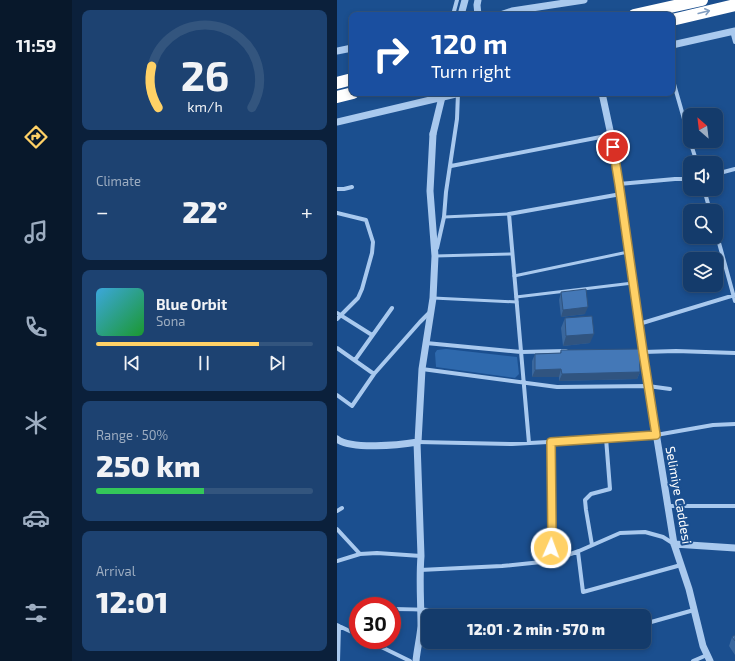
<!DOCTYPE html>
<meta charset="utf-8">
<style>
:root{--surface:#143b6b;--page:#1d4271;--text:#f1f3f6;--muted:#9dadc1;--line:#33557e;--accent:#ffd166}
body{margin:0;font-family:"Exo 2",sans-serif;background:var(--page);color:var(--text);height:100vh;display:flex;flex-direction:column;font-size:15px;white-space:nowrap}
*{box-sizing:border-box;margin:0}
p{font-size:13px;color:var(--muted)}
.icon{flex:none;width:22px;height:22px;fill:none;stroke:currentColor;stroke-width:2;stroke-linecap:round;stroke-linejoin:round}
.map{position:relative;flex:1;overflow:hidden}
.details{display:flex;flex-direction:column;gap:10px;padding:10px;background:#0b203b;width:265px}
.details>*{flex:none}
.banner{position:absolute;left:12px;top:12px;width:326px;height:84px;border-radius:8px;box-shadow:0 2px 6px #0003,0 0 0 1px var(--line);background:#1a4fa0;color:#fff;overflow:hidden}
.needle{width:26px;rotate:332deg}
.controls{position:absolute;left:346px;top:108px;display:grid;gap:8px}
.controls a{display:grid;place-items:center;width:40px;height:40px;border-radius:8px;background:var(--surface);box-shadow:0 2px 6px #0003,0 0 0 1px var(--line);font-size:20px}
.speed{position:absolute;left:12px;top:597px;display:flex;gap:8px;font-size:20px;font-weight:700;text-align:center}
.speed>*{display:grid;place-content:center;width:52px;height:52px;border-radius:50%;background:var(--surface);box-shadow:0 2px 6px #0003,0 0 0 1px var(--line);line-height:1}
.speed .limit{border:6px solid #d22;background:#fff;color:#111}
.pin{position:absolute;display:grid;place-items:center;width:34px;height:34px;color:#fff;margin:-17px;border:2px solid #fff;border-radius:50%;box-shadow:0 1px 4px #0007}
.me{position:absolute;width:44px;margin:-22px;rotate:2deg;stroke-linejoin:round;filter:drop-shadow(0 0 3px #0008)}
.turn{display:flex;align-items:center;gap:14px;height:84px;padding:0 16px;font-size:18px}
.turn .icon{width:52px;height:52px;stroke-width:2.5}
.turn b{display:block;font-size:28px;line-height:34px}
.big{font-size:30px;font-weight:800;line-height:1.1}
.details .widget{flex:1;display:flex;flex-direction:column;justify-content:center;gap:6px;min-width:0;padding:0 14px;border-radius:8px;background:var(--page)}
.details .dial{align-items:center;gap:0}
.dial svg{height:104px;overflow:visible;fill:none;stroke:var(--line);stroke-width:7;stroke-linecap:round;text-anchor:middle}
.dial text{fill:var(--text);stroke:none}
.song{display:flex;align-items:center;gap:12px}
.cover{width:48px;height:48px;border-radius:6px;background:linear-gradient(135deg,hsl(200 70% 55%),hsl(130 70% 35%))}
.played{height:4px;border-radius:2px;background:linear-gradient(90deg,var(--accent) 75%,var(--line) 75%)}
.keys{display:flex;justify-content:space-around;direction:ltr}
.heat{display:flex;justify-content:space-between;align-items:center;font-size:22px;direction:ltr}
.charge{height:6px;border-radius:3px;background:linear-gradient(90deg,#34c759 50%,var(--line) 0)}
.trip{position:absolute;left:84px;top:609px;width:230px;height:40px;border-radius:8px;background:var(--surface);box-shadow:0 2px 6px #0003,0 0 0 1px var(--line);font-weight:800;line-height:40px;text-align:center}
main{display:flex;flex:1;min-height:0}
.dock{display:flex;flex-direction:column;width:72px;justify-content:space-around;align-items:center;background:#08182b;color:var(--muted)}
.dock .icon{width:28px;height:28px}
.dock .selected{color:var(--accent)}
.dock b{font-size:18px;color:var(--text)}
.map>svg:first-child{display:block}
.green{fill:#2e69ad}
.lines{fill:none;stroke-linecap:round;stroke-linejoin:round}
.service{stroke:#a9c9ee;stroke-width:3}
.minor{stroke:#a9c9ee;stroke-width:4}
.tertiary{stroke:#a9c9ee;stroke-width:7}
.motorway{stroke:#fff;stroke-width:12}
.tertiary-bridge{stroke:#a9c9ee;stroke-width:7}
.wall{fill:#3a679d}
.shaded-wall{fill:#305480}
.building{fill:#4478b7;stroke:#305480}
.oneway{stroke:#829ec1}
.route-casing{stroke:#a68842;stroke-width:10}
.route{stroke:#ffd166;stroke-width:7}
.labels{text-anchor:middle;stroke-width:4;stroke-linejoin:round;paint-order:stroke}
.street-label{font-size:13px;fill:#fff;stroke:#1b4f8f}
</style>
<main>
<nav class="dock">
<b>11:59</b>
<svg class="icon selected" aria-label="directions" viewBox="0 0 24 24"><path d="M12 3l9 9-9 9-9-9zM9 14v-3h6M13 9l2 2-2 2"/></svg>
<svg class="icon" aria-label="music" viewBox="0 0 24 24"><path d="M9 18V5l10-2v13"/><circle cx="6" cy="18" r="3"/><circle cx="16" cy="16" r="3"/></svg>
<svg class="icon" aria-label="phone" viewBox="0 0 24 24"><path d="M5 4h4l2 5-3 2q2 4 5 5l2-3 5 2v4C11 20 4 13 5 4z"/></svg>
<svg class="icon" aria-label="climate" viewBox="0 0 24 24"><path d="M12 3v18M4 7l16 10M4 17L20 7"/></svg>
<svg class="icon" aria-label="car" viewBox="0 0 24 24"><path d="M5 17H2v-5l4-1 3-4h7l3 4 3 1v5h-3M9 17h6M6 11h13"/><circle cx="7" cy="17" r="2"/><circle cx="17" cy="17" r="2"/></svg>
<svg class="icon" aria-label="filters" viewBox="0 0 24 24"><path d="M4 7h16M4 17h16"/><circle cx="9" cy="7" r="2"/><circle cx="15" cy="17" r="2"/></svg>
</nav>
<section class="details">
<div class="widget dial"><svg viewBox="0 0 100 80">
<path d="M14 69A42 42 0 1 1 86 69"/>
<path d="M14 69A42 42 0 0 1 9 37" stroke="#ffd166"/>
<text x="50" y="56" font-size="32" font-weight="700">26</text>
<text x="50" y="72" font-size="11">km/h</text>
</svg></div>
<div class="widget"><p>Climate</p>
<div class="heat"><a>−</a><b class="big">22°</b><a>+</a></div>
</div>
<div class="widget">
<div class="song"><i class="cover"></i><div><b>Blue Orbit</b><p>Sona</p></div></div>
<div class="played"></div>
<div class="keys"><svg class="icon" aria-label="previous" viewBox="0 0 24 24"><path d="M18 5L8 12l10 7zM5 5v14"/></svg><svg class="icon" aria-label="pause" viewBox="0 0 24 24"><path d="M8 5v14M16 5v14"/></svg><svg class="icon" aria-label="next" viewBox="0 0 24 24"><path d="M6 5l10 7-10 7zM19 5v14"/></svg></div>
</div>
<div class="widget"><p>Range · 50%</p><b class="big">250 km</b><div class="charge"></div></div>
<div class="widget"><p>Arrival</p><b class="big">12:01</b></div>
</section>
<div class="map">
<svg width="398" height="661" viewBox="0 0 398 661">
<rect width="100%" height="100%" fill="#1b4f8f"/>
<!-- green -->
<path class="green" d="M 109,349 L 180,357 L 182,374 L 178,378 L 99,367 L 98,353 L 100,350 Z"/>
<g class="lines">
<!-- service -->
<path class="service" d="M 107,217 L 172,214
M 98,256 L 175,254
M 177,276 L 291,252
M 179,297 L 296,283
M 96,298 L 180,302"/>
<!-- minor -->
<path class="minor" d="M 116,15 L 120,0
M 395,31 L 398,42
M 335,77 L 353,140
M 353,141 L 360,163
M 114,166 L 274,135
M 379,174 L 398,169
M 282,184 L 338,179 L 353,179
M 0,189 L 7,189 L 15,187
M 367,189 L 373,211
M 0,213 L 29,220 L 36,242 L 35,253 L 25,289 L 21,298 L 0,319
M 379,232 L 398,301
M 100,248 L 107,217 L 109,192 L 120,119 L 121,93
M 0,313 L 35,335
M 302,324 L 398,295
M 89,343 L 184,352 L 229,351
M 0,348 L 37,374
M 306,352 L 339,351 L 398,353
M 18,360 L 55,308
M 85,369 L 220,387 L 311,386 L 333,389
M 0,395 L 15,406 L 37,374 L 83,322 L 92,313
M 81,442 L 175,444 L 247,440 L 319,435 L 376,425 L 398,424
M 192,443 L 172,214 L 284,194
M 331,506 L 398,506
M 0,511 L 5,508
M 0,529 L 23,554 L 40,553 L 84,556
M 255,545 L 249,510 L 248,500 L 254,494 L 273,489 L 269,438
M 241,552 L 246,592 L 344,565
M 0,561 L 23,554
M 214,561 L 215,535 L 214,442
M 83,570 L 165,566 L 214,561 L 242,551 L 283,533 L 308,532 L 326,537 L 337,544
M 57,609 C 91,609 124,612 157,615
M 307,624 L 357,610
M 0,625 L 21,635
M 30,640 L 73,661
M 1,661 L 2,626
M 356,661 L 370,655"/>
<!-- tertiary -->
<path class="tertiary" d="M 124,15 L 128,0
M 141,15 L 140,5 L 141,0
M 163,15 L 175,11 L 247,0
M 335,45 L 398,31
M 0,51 L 15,48
M 265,93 L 274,135 L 282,184 L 306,352 L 337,544 L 352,589 L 366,646 L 373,661
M 0,122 L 123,93
M 0,439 C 15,450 62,445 81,442 L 85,369 L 96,298 L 98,256 L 93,191 L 96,134
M 337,544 L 398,548
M 79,661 C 80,650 83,638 84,626 C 84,603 82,580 84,556 L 80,442"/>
<!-- motorway -->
<path class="motorway" d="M 297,15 L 365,0
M 335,20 L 398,5
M 0,83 L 15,79
M 0,97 L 16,93"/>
<!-- tertiary-bridge -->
<path class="tertiary-bridge" d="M 96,134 L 106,93"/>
</g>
<!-- wall -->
<path class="wall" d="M 224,292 L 248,314 L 224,317 L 222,300 Z
M 228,318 L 253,343 L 226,346 L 224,328 Z
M 224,350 L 303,372 L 300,379 L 222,381 L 222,377 L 195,377 L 195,361 L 198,354 L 223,353 Z
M 398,635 L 398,655 L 392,646 L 395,637 Z"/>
<!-- shaded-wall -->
<path class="shaded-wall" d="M 251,307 L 248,314 L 224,317 L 226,310 Z
M 257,334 L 253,343 L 226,346 L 229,336 Z
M 224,369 L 222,377 L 195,377 L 198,370 Z
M 303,372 L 300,379 L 222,381 L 225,374 Z"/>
<!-- building -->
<path class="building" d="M 249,289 L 251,307 L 226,310 L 224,292 Z
M 255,316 L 257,334 L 229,336 L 228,318 Z
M 302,349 L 303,372 L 225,374 L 224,369 L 198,370 L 198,354 L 224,353 L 224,350 Z
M 398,635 L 398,641 L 395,637 Z"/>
<!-- one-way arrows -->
<defs><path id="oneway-shaft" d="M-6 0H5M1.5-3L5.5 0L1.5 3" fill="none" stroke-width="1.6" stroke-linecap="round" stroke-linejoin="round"/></defs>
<use class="oneway" href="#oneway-shaft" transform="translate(367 12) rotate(-14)"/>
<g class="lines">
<!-- route casing -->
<g class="route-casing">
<path id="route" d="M 214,548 L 215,534 L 214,442 L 319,435 L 306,352 L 282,184 L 276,147"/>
</g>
<!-- route -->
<use href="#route" class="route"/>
</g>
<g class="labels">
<!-- street labels -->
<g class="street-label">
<text transform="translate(342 495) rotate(80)" y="5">Selimiye Caddesi</text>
</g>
</g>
</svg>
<div class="controls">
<a><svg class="needle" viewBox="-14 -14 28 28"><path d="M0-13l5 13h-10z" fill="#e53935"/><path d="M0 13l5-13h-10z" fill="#9dadc1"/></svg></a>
<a><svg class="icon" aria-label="sound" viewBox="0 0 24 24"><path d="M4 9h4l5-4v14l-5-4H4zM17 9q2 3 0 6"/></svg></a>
<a><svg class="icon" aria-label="search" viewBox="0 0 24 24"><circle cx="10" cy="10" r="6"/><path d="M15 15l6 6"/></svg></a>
<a><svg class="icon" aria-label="layers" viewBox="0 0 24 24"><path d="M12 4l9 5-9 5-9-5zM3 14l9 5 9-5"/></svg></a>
</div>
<div class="speed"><div class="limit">30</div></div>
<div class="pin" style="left:276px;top:147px;background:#d93025"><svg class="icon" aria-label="arrive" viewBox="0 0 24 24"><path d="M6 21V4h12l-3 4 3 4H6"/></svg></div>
<svg class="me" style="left:214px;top:548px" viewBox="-20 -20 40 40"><circle r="17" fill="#ffd166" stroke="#fff" stroke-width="3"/><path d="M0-11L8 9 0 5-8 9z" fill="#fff"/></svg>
<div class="trip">12:01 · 2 min · 570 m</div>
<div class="banner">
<div class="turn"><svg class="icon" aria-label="right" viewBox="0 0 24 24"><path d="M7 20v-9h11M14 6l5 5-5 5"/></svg><div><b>120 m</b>Turn right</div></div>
</div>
</div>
</main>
